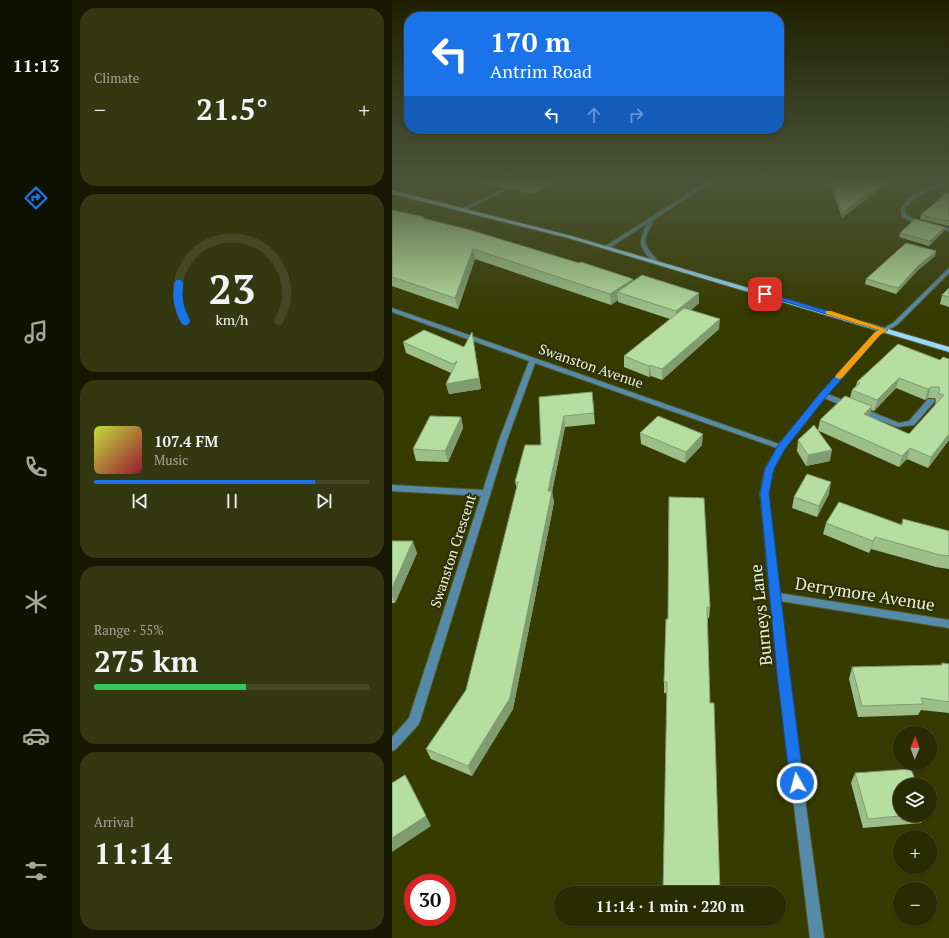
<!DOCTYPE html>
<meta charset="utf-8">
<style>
:root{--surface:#282c02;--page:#343811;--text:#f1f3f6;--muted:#a5a799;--line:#444824;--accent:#1a73e8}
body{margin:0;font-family:"PT Serif",serif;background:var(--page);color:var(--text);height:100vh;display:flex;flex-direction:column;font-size:15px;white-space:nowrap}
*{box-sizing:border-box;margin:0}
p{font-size:13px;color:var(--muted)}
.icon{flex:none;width:22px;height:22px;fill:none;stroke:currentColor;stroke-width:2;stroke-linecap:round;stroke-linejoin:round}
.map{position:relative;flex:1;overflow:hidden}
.panel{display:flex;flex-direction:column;gap:8px;padding:8px;background:#161801;width:320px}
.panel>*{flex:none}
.hud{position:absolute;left:12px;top:12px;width:380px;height:122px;border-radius:16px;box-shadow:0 1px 3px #0004,0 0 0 1px var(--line);background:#1a73e8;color:#fff;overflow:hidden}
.needle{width:26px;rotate:1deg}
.fabs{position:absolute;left:501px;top:726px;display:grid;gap:8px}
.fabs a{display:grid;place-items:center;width:44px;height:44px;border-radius:50%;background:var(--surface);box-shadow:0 1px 3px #0004,0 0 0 1px var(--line);font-size:20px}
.speed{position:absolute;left:12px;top:874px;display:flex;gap:8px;font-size:20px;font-weight:700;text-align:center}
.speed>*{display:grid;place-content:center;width:52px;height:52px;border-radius:50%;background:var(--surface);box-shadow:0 1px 3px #0004,0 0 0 1px var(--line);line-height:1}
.speed .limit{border:6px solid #d22;background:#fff;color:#111}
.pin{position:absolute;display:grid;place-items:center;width:34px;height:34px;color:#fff;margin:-17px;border-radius:8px;box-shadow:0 2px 6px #0006}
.me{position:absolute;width:44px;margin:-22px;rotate:353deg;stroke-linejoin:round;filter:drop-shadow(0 0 3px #0008)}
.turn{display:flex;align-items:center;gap:14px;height:84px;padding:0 20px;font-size:18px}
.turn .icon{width:52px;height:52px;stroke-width:2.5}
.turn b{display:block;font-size:28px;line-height:34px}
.lanes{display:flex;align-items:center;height:38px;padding:0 20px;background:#0003;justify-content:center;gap:20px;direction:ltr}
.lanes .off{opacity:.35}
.big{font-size:30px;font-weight:700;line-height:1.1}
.panel .card{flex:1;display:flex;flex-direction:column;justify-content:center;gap:6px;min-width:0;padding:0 14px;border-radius:16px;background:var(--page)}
.panel .dial{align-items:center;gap:0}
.dial svg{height:104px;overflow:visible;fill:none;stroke:var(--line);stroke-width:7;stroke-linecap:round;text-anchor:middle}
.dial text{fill:var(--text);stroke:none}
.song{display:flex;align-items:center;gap:12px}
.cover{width:48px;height:48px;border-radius:6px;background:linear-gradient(135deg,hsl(70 70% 55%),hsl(350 70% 35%))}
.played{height:4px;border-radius:2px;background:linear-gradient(90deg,var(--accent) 80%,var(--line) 80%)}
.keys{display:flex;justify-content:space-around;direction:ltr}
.heat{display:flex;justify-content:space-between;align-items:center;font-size:22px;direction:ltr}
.charge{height:6px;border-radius:3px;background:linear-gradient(90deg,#34c759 55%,var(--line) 0)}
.trip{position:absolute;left:162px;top:886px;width:232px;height:40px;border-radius:20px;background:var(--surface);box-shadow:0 1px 3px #0004,0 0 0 1px var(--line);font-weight:700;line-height:40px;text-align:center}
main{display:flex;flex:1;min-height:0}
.menu{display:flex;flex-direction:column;width:72px;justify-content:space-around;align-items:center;background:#101201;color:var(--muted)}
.menu .icon{width:28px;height:28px}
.menu .selected{color:var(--accent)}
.menu b{font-size:18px;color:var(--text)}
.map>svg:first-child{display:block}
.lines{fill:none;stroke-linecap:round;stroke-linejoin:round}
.minor-casing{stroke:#535823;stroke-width:2}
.tertiary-casing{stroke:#535823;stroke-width:2}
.primary-casing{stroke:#535823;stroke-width:2}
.minor{fill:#558aa9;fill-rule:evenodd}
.tertiary{fill:#558aa9;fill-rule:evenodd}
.primary{fill:#99d8fe;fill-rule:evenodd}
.wall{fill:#9cbf8a;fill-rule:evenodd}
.shaded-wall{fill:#7f9b70}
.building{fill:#b5dea0;stroke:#7f9b70}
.route{fill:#1a73e8;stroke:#114b97}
.slow{fill:#f59e0b}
.labels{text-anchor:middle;stroke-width:4;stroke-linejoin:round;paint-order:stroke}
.street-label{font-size:14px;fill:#edf3d0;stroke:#2c300b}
.near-street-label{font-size:17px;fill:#edf3d0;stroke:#2c300b}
</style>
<main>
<nav class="menu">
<b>11:13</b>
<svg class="icon selected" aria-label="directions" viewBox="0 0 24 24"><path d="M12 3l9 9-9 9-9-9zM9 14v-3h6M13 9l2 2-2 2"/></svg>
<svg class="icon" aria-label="music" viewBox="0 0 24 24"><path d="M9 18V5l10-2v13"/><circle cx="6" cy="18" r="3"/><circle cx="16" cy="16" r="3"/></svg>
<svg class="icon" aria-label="phone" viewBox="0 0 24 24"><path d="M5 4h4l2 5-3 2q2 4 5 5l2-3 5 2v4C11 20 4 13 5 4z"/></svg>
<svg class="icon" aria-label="climate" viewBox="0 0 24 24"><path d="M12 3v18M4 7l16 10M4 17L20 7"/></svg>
<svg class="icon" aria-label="car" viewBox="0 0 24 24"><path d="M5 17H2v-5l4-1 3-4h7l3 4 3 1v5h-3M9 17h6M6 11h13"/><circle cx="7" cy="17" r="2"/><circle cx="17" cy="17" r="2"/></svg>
<svg class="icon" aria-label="filters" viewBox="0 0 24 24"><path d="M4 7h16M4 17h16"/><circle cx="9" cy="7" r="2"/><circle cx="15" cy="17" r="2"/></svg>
</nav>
<section class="panel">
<div class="card"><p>Climate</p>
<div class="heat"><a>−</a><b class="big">21.5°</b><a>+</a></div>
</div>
<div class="card dial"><svg viewBox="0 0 100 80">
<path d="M14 69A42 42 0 1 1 86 69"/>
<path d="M14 69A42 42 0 0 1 9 41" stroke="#1a73e8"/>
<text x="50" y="56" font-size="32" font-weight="700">23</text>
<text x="50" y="72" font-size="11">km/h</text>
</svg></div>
<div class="card">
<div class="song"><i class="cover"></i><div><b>107.4 FM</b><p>Music</p></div></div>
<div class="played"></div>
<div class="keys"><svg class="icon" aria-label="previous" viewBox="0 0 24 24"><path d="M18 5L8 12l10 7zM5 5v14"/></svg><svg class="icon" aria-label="pause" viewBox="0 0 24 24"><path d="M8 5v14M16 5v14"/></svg><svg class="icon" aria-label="next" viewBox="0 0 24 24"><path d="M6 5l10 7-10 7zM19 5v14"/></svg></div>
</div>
<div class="card"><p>Range · 55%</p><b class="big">275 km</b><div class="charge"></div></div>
<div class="card"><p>Arrival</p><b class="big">11:14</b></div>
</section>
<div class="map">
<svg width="557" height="938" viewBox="0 0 557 938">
<rect width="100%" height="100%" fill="#363b02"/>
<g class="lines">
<!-- minor casing -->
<g class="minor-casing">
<path id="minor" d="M 124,183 L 129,183 L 73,210 L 69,209 Z
M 548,184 L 550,185 L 550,186 C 534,189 524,196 513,208 L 514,215 L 524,220 L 533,222 L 533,224 L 520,222 L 510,217 L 509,208 C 519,194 531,187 548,184 Z
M 541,225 L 557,228 L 557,231 L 541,227 Z
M 557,268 L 557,273 L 505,325 L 487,335 L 435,394 L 460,403 L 461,405 L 460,407 L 454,407 L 432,398 L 392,448 L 381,469 L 376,493 L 387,593 L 557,620 L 557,628 L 388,601 L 396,674 L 432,938 L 418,938 L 386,674 L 368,493 L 373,469 L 385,448 L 143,363 L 115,440 L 28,721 L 26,725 L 4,749 L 0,751 L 0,737 L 17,718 L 89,496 L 0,491 L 0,485 L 91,490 L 107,440 L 137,361 L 0,312 L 0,308 L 387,444 L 429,394 L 483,333 L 501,323 Z
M 536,399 L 542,399 L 543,401 L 522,425 L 506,427 L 464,412 L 463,410 L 467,408 L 470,408 L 507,423 L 517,421 Z"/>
</g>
<!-- tertiary casing -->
<g class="tertiary-casing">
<path id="tertiary" d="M 313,183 L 318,183 L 260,221 L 261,222 C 249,243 251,243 266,261 L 265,262 L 261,262 C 247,247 245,242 256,223 L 217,248 L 212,247 Z"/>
</g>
<!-- primary casing -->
<g class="primary-casing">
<path id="primary" d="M 0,190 L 180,236 L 557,347 L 557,352 L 176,238 L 0,194 Z"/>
</g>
<!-- minor -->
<use href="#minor" class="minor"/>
<!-- tertiary -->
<use href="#tertiary" class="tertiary"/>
<!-- primary -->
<use href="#primary" class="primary"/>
</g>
<!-- wall -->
<path class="wall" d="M 89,183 L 163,183 L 140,194 L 119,189 L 118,184 L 111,188 Z
M 438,183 L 495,183 L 450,218 Z
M 557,190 L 557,226 L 528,219 L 529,215 Z
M 0,210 L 241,279 L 241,281 L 307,303 L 299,310 L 327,329 L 270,380 L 259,376 L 257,377 L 232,367 L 232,356 L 278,319 L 226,302 L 226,300 L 219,305 L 83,259 L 66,309 L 0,286 Z
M 553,227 L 552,231 L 537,246 L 507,237 L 508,233 Z
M 544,251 L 543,256 L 525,271 L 504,294 L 473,284 L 474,279 Z
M 557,288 L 557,307 L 548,304 L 550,295 Z
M 80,332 L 89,389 L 57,394 L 54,384 L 59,373 L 14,353 L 11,342 L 72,347 Z
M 548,360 L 557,440 L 536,468 L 515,459 L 507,467 L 427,431 L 438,461 L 414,466 L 405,451 L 406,440 L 426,430 L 428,420 L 458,398 L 460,390 L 464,386 L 465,382 ZM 504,388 L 533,400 L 536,398 L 543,398 L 544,401 L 543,404 L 544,405 L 517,434 L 477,417 L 479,410 L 482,411 Z
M 147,397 L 202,413 L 203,424 L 173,427 L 160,492 L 162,502 L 121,709 L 80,776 L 39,759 L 34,749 L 74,690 L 125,489 L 123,482 L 149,445 Z
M 69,417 L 71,428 L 56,462 L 24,461 L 21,449 Z
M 248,433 L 310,445 L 293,463 L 249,444 Z
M 437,494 L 425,517 L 400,508 L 402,497 Z
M 277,497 L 318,607 L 317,618 L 316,618 L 275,739 L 275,693 L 272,693 L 272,682 L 276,619 Z
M 511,519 L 557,531 L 557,569 L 544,567 L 479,549 L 477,553 L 431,534 L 434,523 L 509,525 Z
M 0,541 L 25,553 L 3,603 L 0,603 Z
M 550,663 L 557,664 L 557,713 L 529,710 L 526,715 L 466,717 L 457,679 L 460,667 L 549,665 Z
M 463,773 L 508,815 L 534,815 L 529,823 L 471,828 L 459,783 Z"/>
<!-- shaded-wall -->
<path class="shaded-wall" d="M 110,183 L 118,183 L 118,184 L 111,188 Z
M 146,183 L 163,183 L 140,194 L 139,186 Z
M 490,183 L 495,183 L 450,218 L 450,213 Z
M 553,227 L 552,231 L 537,246 L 538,241 Z
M 81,249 L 83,259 L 66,309 L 63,298 Z
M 544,251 L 543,256 L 525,271 L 504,294 L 506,288 L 526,266 Z
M 241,279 L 241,290 L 225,292 L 226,300 L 219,305 L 218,294 Z
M 307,293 L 307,303 L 284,321 L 284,311 Z
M 328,319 L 327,329 L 270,380 L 270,369 Z
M 80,332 L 89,389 L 57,394 L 54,384 Z
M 258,365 L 259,376 L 257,377 L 257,366 Z
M 507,378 L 504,388 L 482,411 L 485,400 Z
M 539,387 L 536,398 L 533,400 L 536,389 Z
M 480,406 L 477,417 L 472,414 Z
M 172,416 L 173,427 L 160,492 L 162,502 L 121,709 L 80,776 L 76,766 L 156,491 Z
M 69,417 L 71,428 L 56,462 L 53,451 Z
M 311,434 L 310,445 L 293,463 L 294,452 Z
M 557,434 L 557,440 L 536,468 L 539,457 Z
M 518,448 L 515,459 L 507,467 L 510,456 Z
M 440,450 L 438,461 L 414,466 L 416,455 Z
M 439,482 L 437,494 L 425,517 L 427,506 Z
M 483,537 L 479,549 L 477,553 L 481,541 Z
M 21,541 L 25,553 L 3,603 L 0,596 L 0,588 Z
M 13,775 L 19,785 L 39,826 L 0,852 L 0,838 Z"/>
<!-- building -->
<path class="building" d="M 122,183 L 146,183 L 139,186 Z
M 440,183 L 490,183 L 450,213 Z
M 557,190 L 557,221 L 529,215 Z
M 0,210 L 32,217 L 30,218 L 78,230 L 187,263 L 189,262 L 241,279 L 218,294 L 81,249 L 63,298 L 0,277 Z
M 523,219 L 553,227 L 538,241 L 508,233 Z
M 514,243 L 544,251 L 526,266 L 506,288 L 474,279 Z
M 250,275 L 307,293 L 284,311 L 225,292 Z
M 557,288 L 557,297 L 550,295 Z
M 292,308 L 328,319 L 270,369 L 258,365 L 257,366 L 232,356 Z
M 32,330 L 72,347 L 80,332 L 87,378 L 54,384 L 65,361 L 61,364 L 11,342 Z
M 506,344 L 548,360 L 551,357 L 557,359 L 557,434 L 539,457 L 518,448 L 510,456 L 428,420 L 453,396 L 480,406 L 472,414 L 517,434 L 552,395 L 546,393 L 548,391 L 547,387 L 539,387 L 536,389 L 507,378 L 485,400 L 460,390 L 468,383 L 465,382 Z
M 200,392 L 202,413 L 172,416 L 156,491 L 160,491 L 118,698 L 76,766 L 34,749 L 74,690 L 126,482 L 123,482 L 133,445 L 149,445 L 147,397 Z
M 38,416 L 69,417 L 53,451 L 21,449 Z
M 266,416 L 311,434 L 294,452 L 248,433 Z
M 422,425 L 440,450 L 416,455 L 406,440 Z
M 415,474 L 439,482 L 427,506 L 402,497 Z
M 277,497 L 312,498 L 318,607 L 315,607 L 318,703 L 322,703 L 328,893 L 271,893 L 275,682 L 272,682 L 274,619 L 276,619 Z
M 447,502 L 510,525 L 511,519 L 557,531 L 557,556 L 548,555 L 483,537 L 481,541 L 434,523 Z
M 0,541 L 21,541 L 0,588 Z
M 550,663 L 557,664 L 557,702 L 529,698 L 531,704 L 470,706 L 460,667 L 550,665 Z
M 519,769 L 525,785 L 508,785 L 508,815 L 518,815 L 476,819 L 463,773 Z
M 13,775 L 34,816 L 0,838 L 0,783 Z"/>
<!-- sky -->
<linearGradient id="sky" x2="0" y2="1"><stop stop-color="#1e2001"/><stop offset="0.58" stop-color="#4c5539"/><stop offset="1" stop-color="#4c5539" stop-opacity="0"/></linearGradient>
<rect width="557" height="314" fill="url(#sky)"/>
<!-- route -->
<path class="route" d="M 371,293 L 376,293 L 496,330 L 488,335 L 434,397 L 393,449 L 382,469 L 377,493 L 398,674 L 412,783 L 410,788 L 405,790 L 400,788 L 398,783 L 385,674 L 368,493 L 373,469 L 386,445 L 428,393 L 483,332 L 487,330 L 371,295 Z"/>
<!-- slow -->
<path class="slow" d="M 434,311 L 439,311 L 496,330 L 488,335 L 450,378 L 447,379 L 443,377 L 444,375 L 483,332 L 487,330 L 434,314 Z"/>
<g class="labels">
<!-- street labels -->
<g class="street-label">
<text transform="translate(199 366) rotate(19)" y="5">Swanston Avenue</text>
<text transform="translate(61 551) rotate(-72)" y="5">Swanston Crescent</text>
</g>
<!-- near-street labels -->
<g class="near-street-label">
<text transform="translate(473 594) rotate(9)" y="6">Derrymore Avenue</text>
<text transform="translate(369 615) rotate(-96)" y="6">Burneys Lane</text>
</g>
</g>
</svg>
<div class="fabs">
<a><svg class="needle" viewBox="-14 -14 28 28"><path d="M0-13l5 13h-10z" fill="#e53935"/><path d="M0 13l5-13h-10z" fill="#a5a799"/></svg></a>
<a><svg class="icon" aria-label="layers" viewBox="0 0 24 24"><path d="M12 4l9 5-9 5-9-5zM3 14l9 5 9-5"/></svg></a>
<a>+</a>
<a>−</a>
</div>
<div class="speed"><div class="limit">30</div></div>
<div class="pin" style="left:373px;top:294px;background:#d93025"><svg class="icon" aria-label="arrive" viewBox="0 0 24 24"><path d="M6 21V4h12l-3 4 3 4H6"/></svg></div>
<svg class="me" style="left:405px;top:783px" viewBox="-20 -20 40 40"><circle r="17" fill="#1a73e8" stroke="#fff" stroke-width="3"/><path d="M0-11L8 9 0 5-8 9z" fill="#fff"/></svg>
<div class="trip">11:14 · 1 min · 220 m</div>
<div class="hud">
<div class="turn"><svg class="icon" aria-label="left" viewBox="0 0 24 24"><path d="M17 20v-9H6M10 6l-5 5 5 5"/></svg><div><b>170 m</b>Antrim Road</div></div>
<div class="lanes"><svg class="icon" aria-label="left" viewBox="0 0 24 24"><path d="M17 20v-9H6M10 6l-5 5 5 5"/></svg><svg class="icon off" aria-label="ahead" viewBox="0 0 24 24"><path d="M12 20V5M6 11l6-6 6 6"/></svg><svg class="icon off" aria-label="right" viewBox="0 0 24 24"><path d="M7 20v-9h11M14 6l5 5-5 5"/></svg></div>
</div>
</div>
</main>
